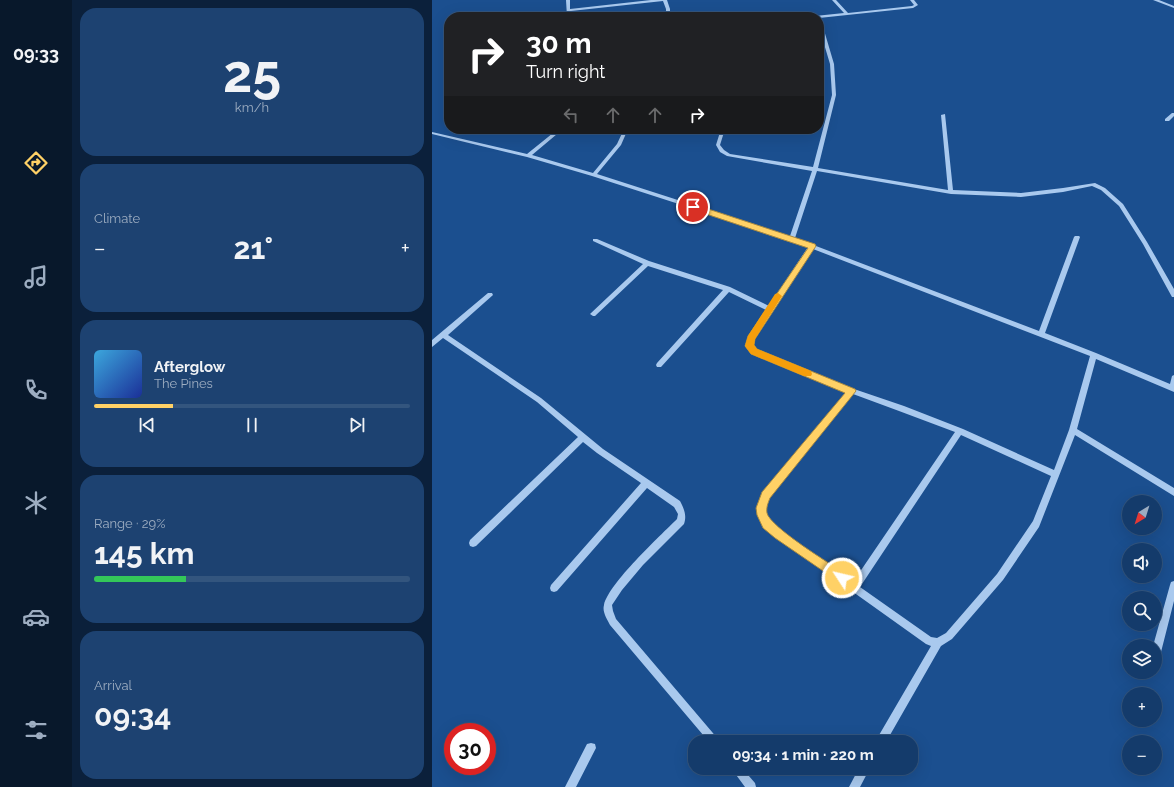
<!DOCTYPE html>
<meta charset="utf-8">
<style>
:root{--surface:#143b6b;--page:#1d4271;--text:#f1f3f6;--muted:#9dadc1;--line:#33557e;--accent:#ffd166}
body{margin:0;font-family:Raleway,sans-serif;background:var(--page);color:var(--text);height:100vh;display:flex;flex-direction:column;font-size:15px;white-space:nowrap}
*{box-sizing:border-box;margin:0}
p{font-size:13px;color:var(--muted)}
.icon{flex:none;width:22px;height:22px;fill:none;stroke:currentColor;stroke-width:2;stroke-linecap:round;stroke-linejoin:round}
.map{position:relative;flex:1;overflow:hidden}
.details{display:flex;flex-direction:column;gap:8px;padding:8px;background:#0b203b;width:360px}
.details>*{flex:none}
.hud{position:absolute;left:12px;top:12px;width:380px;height:122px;border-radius:16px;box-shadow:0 4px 16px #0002,0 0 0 1px var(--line);background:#202124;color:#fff;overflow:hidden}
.needle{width:26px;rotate:218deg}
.fabs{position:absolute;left:690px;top:495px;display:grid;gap:8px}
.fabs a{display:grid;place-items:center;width:40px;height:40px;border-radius:50%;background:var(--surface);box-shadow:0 4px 16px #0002,0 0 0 1px var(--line);font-size:20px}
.speed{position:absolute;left:12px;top:723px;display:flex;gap:8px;font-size:20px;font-weight:700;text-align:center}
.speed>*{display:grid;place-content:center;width:52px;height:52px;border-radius:50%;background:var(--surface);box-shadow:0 4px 16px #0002,0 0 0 1px var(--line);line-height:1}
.speed .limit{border:6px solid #d22;background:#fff;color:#111}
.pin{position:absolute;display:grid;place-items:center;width:34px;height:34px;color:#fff;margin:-17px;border:2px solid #fff;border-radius:50%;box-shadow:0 1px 4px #0007}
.me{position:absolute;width:44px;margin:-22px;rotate:305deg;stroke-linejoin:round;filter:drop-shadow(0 0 3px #0008)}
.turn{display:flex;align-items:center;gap:14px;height:84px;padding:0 16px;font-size:18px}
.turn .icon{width:52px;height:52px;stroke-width:2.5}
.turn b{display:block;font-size:28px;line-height:34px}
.lanes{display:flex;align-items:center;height:38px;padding:0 16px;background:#0003;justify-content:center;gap:20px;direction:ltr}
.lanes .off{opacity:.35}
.big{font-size:30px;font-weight:700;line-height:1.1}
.details .card{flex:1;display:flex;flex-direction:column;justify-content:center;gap:6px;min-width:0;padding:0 14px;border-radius:16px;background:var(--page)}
.details .dial{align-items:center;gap:0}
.dial b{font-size:52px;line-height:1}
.song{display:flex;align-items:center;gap:12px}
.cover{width:48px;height:48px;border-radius:6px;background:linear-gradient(135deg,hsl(200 70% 55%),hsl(230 70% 35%))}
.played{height:4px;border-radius:2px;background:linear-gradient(90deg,var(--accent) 25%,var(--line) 25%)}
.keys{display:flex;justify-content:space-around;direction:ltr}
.heat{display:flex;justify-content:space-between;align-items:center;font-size:22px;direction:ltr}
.charge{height:6px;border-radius:3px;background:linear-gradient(90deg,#34c759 29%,var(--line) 0)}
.trip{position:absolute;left:256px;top:735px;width:230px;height:40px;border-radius:16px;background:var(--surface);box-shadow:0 4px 16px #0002,0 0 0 1px var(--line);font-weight:700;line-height:40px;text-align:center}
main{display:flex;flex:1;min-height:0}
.tabs{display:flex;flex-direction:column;width:72px;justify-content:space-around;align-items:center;background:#08182b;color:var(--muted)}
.tabs .icon{width:28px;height:28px}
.tabs .on{color:var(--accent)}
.tabs b{font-size:18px;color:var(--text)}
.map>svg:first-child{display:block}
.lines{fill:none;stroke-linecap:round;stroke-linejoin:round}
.minor{fill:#a9c9ee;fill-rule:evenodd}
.route{fill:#ffd166;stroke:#a68842}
.slow{fill:#f59e0b}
</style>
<main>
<nav class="tabs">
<b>09:33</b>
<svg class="icon on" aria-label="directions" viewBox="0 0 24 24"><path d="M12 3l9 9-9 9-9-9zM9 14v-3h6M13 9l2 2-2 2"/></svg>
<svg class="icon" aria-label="music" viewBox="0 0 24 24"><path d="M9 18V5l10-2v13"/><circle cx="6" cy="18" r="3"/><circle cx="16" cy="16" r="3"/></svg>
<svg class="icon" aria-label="phone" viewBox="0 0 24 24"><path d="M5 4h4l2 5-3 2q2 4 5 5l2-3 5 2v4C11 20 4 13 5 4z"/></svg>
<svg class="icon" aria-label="climate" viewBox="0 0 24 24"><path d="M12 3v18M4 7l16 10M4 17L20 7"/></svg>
<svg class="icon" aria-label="car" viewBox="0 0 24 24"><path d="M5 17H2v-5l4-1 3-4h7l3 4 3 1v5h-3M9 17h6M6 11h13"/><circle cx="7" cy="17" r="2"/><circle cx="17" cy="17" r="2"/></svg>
<svg class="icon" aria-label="filters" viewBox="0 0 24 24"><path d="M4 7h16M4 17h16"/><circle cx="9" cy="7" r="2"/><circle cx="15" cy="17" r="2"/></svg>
</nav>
<section class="details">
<div class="card dial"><b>25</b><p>km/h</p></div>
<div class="card"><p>Climate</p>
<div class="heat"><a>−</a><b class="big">21°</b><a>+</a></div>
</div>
<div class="card">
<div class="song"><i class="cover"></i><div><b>Afterglow</b><p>The Pines</p></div></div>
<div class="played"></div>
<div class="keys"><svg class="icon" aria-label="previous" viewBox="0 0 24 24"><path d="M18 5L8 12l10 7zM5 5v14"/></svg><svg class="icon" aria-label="pause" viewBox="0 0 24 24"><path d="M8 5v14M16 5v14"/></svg><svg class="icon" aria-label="next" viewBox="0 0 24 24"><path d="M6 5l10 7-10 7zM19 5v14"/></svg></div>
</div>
<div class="card"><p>Range · 29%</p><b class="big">145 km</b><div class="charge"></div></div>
<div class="card"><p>Arrival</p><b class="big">09:34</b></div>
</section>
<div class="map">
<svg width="742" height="787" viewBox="0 0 742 787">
<rect width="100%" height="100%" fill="#1b4f8f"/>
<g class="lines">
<!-- minor -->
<path class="minor" d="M 134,0 L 138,0 L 138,9 L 219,0 L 235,0 L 238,9 L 238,17 L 234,17 L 234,9 L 231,1 L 139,11 L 139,17 L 135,17 Z
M 400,0 L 404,0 L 416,13 L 480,6 L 482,5 L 478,0 L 482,0 L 486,5 L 481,8 L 387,18 L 381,17 L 383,16 L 412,13 Z
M 721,0 L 727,0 L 742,6 L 742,8 Z
M 387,19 L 389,20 L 402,64 L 404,95 L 386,168 L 516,190 L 509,115 L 513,114 L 521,190 L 589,193 L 631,188 L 663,183 L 673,188 L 691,204 L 715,242 L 742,289 L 742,297 L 740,297 L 711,244 L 687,206 L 669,190 L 660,186 L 631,192 L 589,197 L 519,194 L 385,171 L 363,238 L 607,331 L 642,237 L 643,236 L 647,236 L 648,237 L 613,333 L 664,353 L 738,384 L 740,376 L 742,375 L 742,392 L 664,359 L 645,429 L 742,488 L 742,496 L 643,435 L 607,527 L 571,580 L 520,639 L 509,646 L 454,742 L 443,742 L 499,646 L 494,644 L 344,537 C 327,522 322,514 331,492 L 415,392 L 320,353 L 315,346 L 317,336 L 334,310 L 297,292 L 229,367 L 225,367 L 224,365 L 225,363 L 291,290 L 216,266 L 163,316 L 161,316 L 158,314 L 211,264 L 161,241 L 161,239 L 165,239 L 217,261 L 298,287 L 337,306 L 376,247 L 358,240 L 160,176 L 95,157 L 0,134 L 0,132 L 95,154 L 126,129 L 131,129 L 100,155 L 161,173 L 185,144 L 192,129 L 196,129 L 189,145 L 165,174 L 358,236 L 380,171 L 295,156 L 288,152 L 284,145 L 289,129 L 293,129 L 288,145 L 292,150 L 298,154 L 381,167 L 400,95 L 398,64 L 387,27 ZM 381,249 L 658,356 L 637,430 L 622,470 L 531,429 L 472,406 L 422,389 L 324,349 L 321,345 L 322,339 ZM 421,394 L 467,411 L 523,432 L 421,582 C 408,572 338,527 335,515 C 333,510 335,503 337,497 ZM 529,435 L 619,476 L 601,521 L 565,574 L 514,633 L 505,638 L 499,637 L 428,587 Z
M 740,113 L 742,113 L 742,116 L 737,121 L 733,121 L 733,119 Z
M 56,293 L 60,293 L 61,295 L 16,335 L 109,398 L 171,449 L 248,501 C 252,509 255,515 252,524 L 211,565 L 190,590 L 180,605 L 181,611 L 184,619 L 286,739 L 288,742 L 277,742 L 178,625 C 175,619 170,612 172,605 C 177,583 228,536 245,519 L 246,514 L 242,507 L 215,488 L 125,591 L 122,592 L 119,591 L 118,588 L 119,585 L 209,483 L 165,453 L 151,442 L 44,546 L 41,547 L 38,546 L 37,543 L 38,540 L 146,437 L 105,402 L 11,338 L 0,347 L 0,340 Z
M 742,581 L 742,601 L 728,656 L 726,659 L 723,661 L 723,646 L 721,646 L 738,585 L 739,582 Z
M 159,743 L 163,744 L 164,748 L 144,787 L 133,787 L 155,744 Z
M 299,768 L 310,768 L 323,783 L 324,787 L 313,787 Z
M 427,768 L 438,768 L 428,787 L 417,787 Z"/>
</g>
<!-- route -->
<path class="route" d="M 259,205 L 264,205 L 383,244 L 384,246 L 323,339 L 322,345 L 325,349 L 423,389 L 424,391 L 338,498 C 336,503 334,508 335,513 C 338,527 400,565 414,574 L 416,578 L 414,582 L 410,584 L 343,538 L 331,528 L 325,515 L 324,508 L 330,492 L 413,393 L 319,354 L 313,346 L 316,336 L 376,248 L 259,209 Z"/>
<!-- slow -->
<path class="slow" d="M 346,293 L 350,296 L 323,339 L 322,345 L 325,349 L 379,371 L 380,374 L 379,376 L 372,376 L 319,354 L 313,346 L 316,336 L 343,294 Z"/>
</svg>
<div class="fabs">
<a><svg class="needle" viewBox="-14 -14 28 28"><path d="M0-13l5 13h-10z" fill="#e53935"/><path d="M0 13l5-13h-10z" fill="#9dadc1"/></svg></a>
<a><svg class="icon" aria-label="sound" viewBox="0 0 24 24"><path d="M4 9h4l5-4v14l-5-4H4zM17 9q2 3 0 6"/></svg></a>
<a><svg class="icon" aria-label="search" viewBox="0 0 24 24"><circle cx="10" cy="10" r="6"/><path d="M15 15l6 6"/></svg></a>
<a><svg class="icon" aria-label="layers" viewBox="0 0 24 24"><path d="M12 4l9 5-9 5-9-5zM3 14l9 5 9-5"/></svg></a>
<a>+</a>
<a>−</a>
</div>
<div class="speed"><div class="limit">30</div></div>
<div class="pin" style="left:261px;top:207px;background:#d93025"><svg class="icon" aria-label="arrive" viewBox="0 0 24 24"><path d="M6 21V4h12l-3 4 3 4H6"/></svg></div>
<svg class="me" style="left:410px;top:578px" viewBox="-20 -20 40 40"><circle r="17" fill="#ffd166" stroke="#fff" stroke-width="3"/><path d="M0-11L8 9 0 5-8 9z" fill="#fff"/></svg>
<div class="trip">09:34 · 1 min · 220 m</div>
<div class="hud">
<div class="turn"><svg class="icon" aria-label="right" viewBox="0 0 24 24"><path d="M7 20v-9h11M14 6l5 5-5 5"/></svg><div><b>30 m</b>Turn right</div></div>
<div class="lanes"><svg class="icon off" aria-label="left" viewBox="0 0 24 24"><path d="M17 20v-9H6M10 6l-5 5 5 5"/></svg><svg class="icon off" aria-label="ahead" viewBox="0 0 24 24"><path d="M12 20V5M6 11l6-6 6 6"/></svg><svg class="icon off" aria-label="ahead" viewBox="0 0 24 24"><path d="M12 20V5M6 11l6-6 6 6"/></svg><svg class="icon" aria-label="right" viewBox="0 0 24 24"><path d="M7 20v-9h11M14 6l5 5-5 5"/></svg></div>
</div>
</div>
</main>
